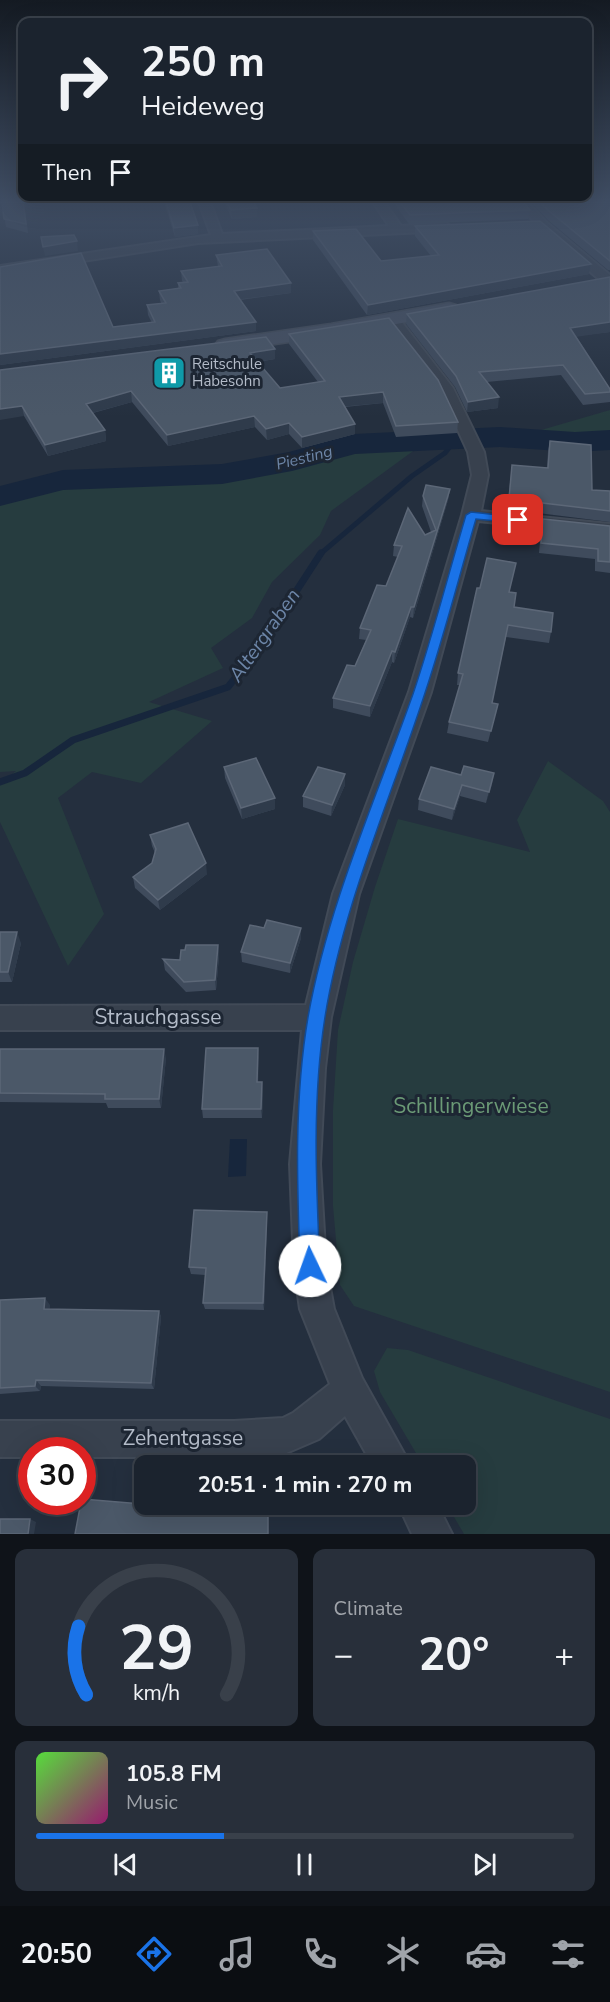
<!DOCTYPE html>
<meta charset="utf-8">
<style>
:root{--surface:#1b232e;--page:#282f3a;--text:#f1f3f6;--muted:#a0a4aa;--line:#39404a;--accent:#1a73e8}
body{margin:0;font-family:"Nunito Sans",sans-serif;background:var(--page);color:var(--text);height:100vh;display:flex;flex-direction:column;font-size:22px;white-space:nowrap}
*{box-sizing:border-box;margin:0}
p{font-size:20px;color:var(--muted)}
.icon{flex:none;width:33px;height:33px;fill:none;stroke:currentColor;stroke-width:2;stroke-linecap:round;stroke-linejoin:round}
.map{position:relative;height:1534px;overflow:hidden}
.details{display:flex;flex-direction:column;gap:15px;padding:15px;background:#0f1319;flex:1}
.details>*{flex:none}
.guide{position:absolute;left:18px;top:18px;width:574px;height:183px;border-radius:12px;box-shadow:0 6px 24px #0002,0 0 0 2px var(--line);background:#1b232e;color:var(--text);overflow:hidden}
.speed{position:absolute;left:18px;top:1437px;display:flex;gap:12px;font-size:30px;font-weight:700;text-align:center}
.speed>*{display:grid;place-content:center;width:78px;height:78px;border-radius:50%;background:var(--surface);box-shadow:0 6px 24px #0002,0 0 0 2px var(--line);line-height:1}
.speed .limit{border:9px solid #d22;background:#fff;color:#111}
.pin{position:absolute;display:grid;place-items:center;width:51px;height:51px;color:#fff;margin:-26px;border-radius:12px;box-shadow:0 3px 9px #0006}
.me{position:absolute;width:66px;margin:-33px;rotate:357deg;stroke-linejoin:round;filter:drop-shadow(0 0 4px #0008)}
.turn{display:flex;align-items:center;gap:21px;height:126px;padding:0 24px;font-size:27px}
.turn .icon{width:78px;height:78px;stroke-width:2.5}
.turn b{display:block;font-size:42px;line-height:51px}
.then{display:flex;align-items:center;height:57px;padding:0 24px;background:#0003;gap:12px;font-size:22px}
.big{font-size:45px;font-weight:700;line-height:1.1}
.details .tile{flex:1;display:flex;flex-direction:column;justify-content:center;gap:9px;min-width:0;padding:0 21px;border-radius:12px;background:var(--page)}
.details .dial{align-items:center;gap:0}
.dial svg{height:156px;overflow:visible;fill:none;stroke:var(--line);stroke-width:7;stroke-linecap:round;text-anchor:middle}
.dial text{fill:var(--text);stroke:none}
.song{display:flex;align-items:center;gap:18px}
.cover{width:72px;height:72px;border-radius:9px;background:linear-gradient(135deg,hsl(110 70% 55%),hsl(320 70% 35%))}
.played{height:6px;border-radius:3px;background:linear-gradient(90deg,var(--accent) 35%,var(--line) 35%)}
.keys{display:flex;justify-content:space-around;direction:ltr}
.heat{display:flex;justify-content:space-between;align-items:center;font-size:33px;direction:ltr}
.details .tiles{flex:1;display:grid;gap:15px;grid-template-columns:1fr 1fr}
.tile:last-child{grid-column:span 2}
.trip{position:absolute;left:134px;top:1455px;width:342px;height:60px;border-radius:12px;background:var(--surface);box-shadow:0 6px 24px #0002,0 0 0 2px var(--line);font-weight:700;line-height:60px;text-align:center}
.dock{display:flex;height:96px;justify-content:space-around;align-items:center;background:#0b0e12;color:var(--muted)}
.dock .icon{width:42px;height:42px}
.dock .selected{color:var(--accent)}
.dock b{font-size:27px;color:var(--text)}
.map>svg:first-child{display:block}
.green{fill:#263c3f}
.water{fill:#17263c}
.lines{fill:none;stroke-linecap:round;stroke-linejoin:round}
.stream-far1{stroke:#17263c;stroke-width:5}
.stream{stroke:#17263c;stroke-width:7}
.river{fill:#17263c;fill-rule:evenodd}
.minor-casing{stroke:#414a57;stroke-width:4}
.secondary-casing{stroke:#414a57;stroke-width:3}
.minor{fill:#38414e;fill-rule:evenodd}
.secondary{fill:#465061;fill-rule:evenodd}
.wall{fill:#3f4b5c}
.shaded-wall{fill:#2f3b4b}
.building{fill:#4b5868;stroke:#5c6777;stroke-width:1.5}
.route{fill:#1a73e8;stroke:#114b97;stroke-width:1.5}
.labels{text-anchor:middle;stroke-width:6;stroke-linejoin:round;paint-order:stroke}
.far-poi-label{font-size:15px;fill:#b4bcc9;stroke:#1d2633;text-anchor:start}
.far-water-label{font-size:16px;font-style:italic;fill:#6d86a8;stroke:#1d2633}
.water-label{font-size:20px;font-style:italic;fill:#6d86a8;stroke:#1d2633}
.near-street-label{font-size:21px;fill:#b4bcc9;stroke:#1d2633}
.near-park-label{font-size:21px;fill:#6b9a76;stroke:#1d2633}
</style>
<div class="map">
<svg width="610" height="1534" viewBox="0 0 610 1534">
<rect width="100%" height="100%" fill="#242f3e"/>
<!-- green -->
<path class="green" d="M 610,410 L 610,450 L 517,437 Z
M 420,446 L 331,511 L 320,535 L 272,582 L 252,618 L 211,648 L 223,668 L 149,702 L 212,721 L 141,783 L 92,772 L 58,798 L 104,914 L 68,966 L 0,822 L 0,785 L 16,771 L 0,772 L 0,499 L 63,486 L 232,478 L 362,449 Z
M 548,761 L 603,801 L 610,812 L 610,1392 L 354,1306 L 340,1285 L 333,1206 L 333,1110 L 338,1030 L 353,962 L 375,887 L 398,819 L 530,852 L 517,820 Z
M 387,1348 L 408,1350 L 610,1419 L 610,1534 L 464,1534 L 447,1505 L 465,1504 L 465,1466 L 423,1465 L 380,1392 L 374,1371 Z"/>
<!-- water -->
<path class="water" d="M 230,1139 L 247,1139 L 246,1176 L 228,1177 Z"/>
<g class="lines">
<!-- stream-far1 -->
<path class="stream-far1" d="M 319,555 L 412,476 L 445,453 L 455,440"/>
<!-- stream -->
<path class="stream" d="M 0,782 L 25,773 L 73,740 L 228,687 L 260,647 L 321,553"/>
<!-- river -->
<path class="river" d="M 500,427 L 575,432 L 610,430 L 610,450 L 575,452 L 500,447 L 355,454 L 292,471 L 222,484 L 63,490 L 0,506 L 0,486 L 63,470 L 222,464 L 289,452 L 354,434 Z"/>
<!-- minor casing -->
<g class="minor-casing">
<path id="minor" d="M 199,202 L 210,202 L 222,234 L 389,226 L 373,202 L 384,202 L 401,226 L 446,223 L 452,227 L 446,231 L 198,243 L 0,274 L 0,266 L 211,235 Z
M 516,202 L 528,202 L 546,222 L 610,275 L 610,282 L 602,282 L 538,226 Z
M 392,315 L 397,316 L 453,388 L 484,452 L 488,475 L 481,511 L 610,524 L 610,534 L 478,521 L 431,692 L 359,894 L 331,1017 L 325,1068 L 320,1164 L 326,1266 L 334,1309 L 362,1378 L 411,1466 L 373,1466 L 345,1416 L 319,1439 L 284,1454 L 234,1457 L 82,1457 L 82,1450 L 32,1450 L 32,1457 L 0,1457 L 0,1421 L 234,1421 L 283,1418 L 293,1413 L 330,1384 L 300,1309 L 294,1266 L 290,1164 L 302,1030 L 0,1030 L 0,1006 L 306,1005 L 333,894 L 409,692 L 462,515 L 472,475 L 468,452 L 439,389 L 385,319 Z
M 398,1504 L 437,1504 L 452,1534 L 412,1534 Z"/>
</g>
<!-- secondary casing -->
<g class="secondary-casing">
<path id="secondary" d="M 449,303 L 456,305 L 459,309 L 456,313 L 331,336 L 225,351 L 218,349 L 215,345 L 218,341 L 225,339 L 331,324 Z"/>
</g>
<!-- minor -->
<use href="#minor" class="minor"/>
<!-- secondary -->
<use href="#secondary" class="secondary"/>
</g>
<!-- wall -->
<path class="wall" d="M 0,202 L 24,202 L 28,233 L 6,227 L 2,204 L 0,205 Z
M 164,202 L 190,202 L 198,234 L 175,237 Z
M 224,202 L 254,202 L 257,208 L 257,217 L 232,219 Z
M 393,202 L 523,202 L 530,210 L 528,219 L 409,224 Z
M 531,202 L 610,202 L 610,270 L 608,270 L 548,220 Z
M 415,226 L 591,264 L 589,274 L 367,315 L 313,240 L 313,231 L 381,261 L 431,256 L 415,236 Z
M 216,255 L 291,293 L 240,300 L 256,331 L 0,365 L 0,267 L 113,327 L 152,323 L 148,315 L 147,305 L 161,303 L 160,300 L 159,291 L 178,288 L 178,283 L 183,282 L 182,281 L 181,271 L 218,266 Z
M 610,277 L 610,332 L 576,336 L 610,389 L 610,402 L 583,405 L 561,375 L 487,382 L 498,408 L 467,412 L 455,387 L 406,324 L 407,314 Z
M 289,334 L 458,422 L 457,433 L 396,437 L 383,403 L 345,407 L 355,434 L 302,448 L 289,434 L 267,440 L 255,427 L 168,446 L 132,402 L 93,413 L 105,430 L 106,441 L 48,456 L 24,416 L 0,370 L 275,349 L 275,359 L 258,362 L 280,388 L 318,382 L 289,344 Z
M 550,441 L 592,490 L 610,491 L 610,522 L 507,509 L 512,465 L 547,468 L 548,451 Z
M 450,489 L 448,500 L 413,618 L 410,617 L 394,663 L 392,662 L 370,717 L 333,708 L 333,698 L 355,666 L 366,640 L 359,639 L 360,628 L 386,586 L 398,557 L 393,556 L 394,545 L 425,535 L 431,532 L 422,506 L 423,496 Z
M 543,519 L 610,526 L 610,573 L 595,571 L 595,559 L 539,553 L 541,529 Z
M 510,592 L 514,607 L 551,632 L 549,643 L 506,637 L 492,703 L 495,715 L 488,742 L 447,733 L 449,722 L 460,685 L 457,685 L 458,673 Z
M 224,767 L 275,809 L 242,819 L 225,778 Z
M 494,773 L 486,803 L 460,796 L 452,820 L 418,810 L 419,799 L 461,775 Z
M 345,785 L 331,816 L 303,807 L 303,796 Z
M 150,835 L 207,874 L 160,910 L 135,888 L 133,877 L 152,863 L 155,853 L 152,846 Z
M 0,932 L 21,943 L 12,982 L 0,982 Z
M 301,938 L 290,973 L 242,962 L 241,952 Z
M 218,945 L 219,956 L 216,990 L 186,992 L 165,970 L 163,959 L 180,960 L 185,950 Z
M 258,1048 L 258,1082 L 263,1091 L 262,1118 L 203,1118 L 202,1109 Z
M 0,1049 L 166,1058 L 161,1108 L 108,1108 L 106,1103 L 0,1102 Z
M 267,1219 L 264,1310 L 205,1309 L 203,1303 L 205,1275 L 191,1274 L 189,1267 Z
M 0,1300 L 50,1305 L 49,1309 L 159,1311 L 161,1317 L 154,1389 L 41,1386 L 40,1391 L 0,1394 Z"/>
<!-- shaded-wall -->
<path class="shaded-wall" d="M 257,208 L 257,217 L 232,219 L 231,210 Z
M 198,225 L 198,234 L 175,237 L 174,228 Z
M 77,241 L 78,251 L 45,256 L 43,247 Z
M 591,264 L 589,274 L 367,315 L 368,305 Z
M 291,283 L 291,293 L 234,300 L 234,291 Z
M 256,322 L 256,331 L 0,365 L 0,354 Z
M 610,322 L 610,332 L 568,338 L 570,328 Z
M 275,349 L 275,359 L 250,363 L 250,353 Z
M 131,391 L 132,402 L 88,414 L 86,404 Z
M 383,392 L 383,403 L 338,407 L 339,397 Z
M 499,397 L 498,408 L 467,412 L 468,402 Z
M 22,406 L 24,416 L 0,420 L 0,409 Z
M 254,416 L 255,427 L 168,446 L 167,435 Z
M 289,423 L 289,434 L 267,440 L 266,429 Z
M 355,424 L 355,434 L 302,448 L 302,437 Z
M 105,430 L 106,441 L 48,456 L 45,445 Z
M 450,489 L 448,500 L 413,618 L 414,607 Z
M 411,607 L 410,617 L 394,663 L 395,652 Z
M 392,651 L 392,662 L 370,717 L 370,706 Z
M 494,773 L 492,785 L 486,803 L 489,792 Z
M 345,774 L 345,785 L 331,816 L 332,805 Z
M 462,785 L 460,796 L 452,820 L 454,809 Z
M 275,798 L 275,809 L 242,819 L 241,808 Z
M 206,863 L 207,874 L 160,910 L 158,900 Z
M 301,928 L 301,938 L 290,973 L 290,963 Z
M 17,932 L 21,943 L 12,982 L 8,972 Z
M 218,945 L 219,956 L 216,990 L 215,980 Z
M 258,1048 L 259,1058 L 258,1091 L 257,1082 Z
M 164,1049 L 166,1058 L 161,1108 L 159,1099 Z
M 262,1082 L 263,1091 L 262,1118 L 261,1109 Z
M 267,1212 L 267,1219 L 264,1310 L 263,1303 Z
M 45,1298 L 50,1305 L 49,1316 L 44,1309 Z
M 159,1311 L 161,1317 L 154,1389 L 151,1383 Z
M 36,1380 L 41,1386 L 40,1391 L 35,1386 Z
M 30,1519 L 36,1522 L 34,1534 L 28,1534 Z"/>
<!-- building -->
<path class="building" d="M 2,202 L 23,202 L 26,224 L 4,219 Z
M 166,202 L 190,202 L 198,225 L 174,228 Z
M 227,202 L 254,202 L 257,208 L 231,210 Z
M 400,202 L 523,202 L 530,210 L 410,215 Z
M 540,202 L 610,202 L 610,261 L 549,211 Z
M 540,221 L 591,264 L 368,305 L 313,231 L 356,229 L 381,261 L 439,255 L 415,226 Z
M 74,235 L 77,241 L 43,247 L 41,237 Z
M 267,249 L 291,283 L 234,291 L 256,322 L 0,354 L 0,267 L 81,253 L 113,327 L 155,322 L 147,305 L 166,303 L 159,291 L 181,288 L 178,283 L 188,282 L 181,271 L 222,266 L 216,255 Z
M 610,277 L 610,322 L 570,328 L 610,389 L 610,392 L 585,394 L 563,365 L 479,372 L 499,397 L 468,402 L 456,376 L 407,314 Z
M 389,318 L 438,380 L 458,422 L 396,426 L 383,392 L 339,397 L 355,424 L 302,437 L 289,423 L 266,429 L 254,416 L 167,435 L 131,391 L 86,404 L 105,430 L 45,445 L 22,406 L 0,409 L 0,370 L 266,337 L 275,349 L 250,353 L 280,388 L 325,381 L 289,334 Z
M 550,441 L 591,445 L 592,490 L 610,491 L 610,511 L 509,499 L 512,465 L 548,468 Z
M 426,485 L 450,489 L 414,607 L 411,607 L 395,652 L 392,651 L 370,706 L 333,698 L 347,665 L 355,666 L 371,630 L 360,628 L 377,585 L 386,586 L 402,546 L 394,545 L 408,508 L 425,535 L 436,530 L 423,496 Z
M 543,519 L 610,526 L 610,562 L 598,561 L 598,549 L 541,543 Z
M 487,558 L 516,563 L 509,592 L 516,593 L 514,607 L 553,613 L 551,632 L 508,625 L 492,703 L 498,704 L 491,731 L 449,722 L 463,674 L 458,673 L 477,588 L 480,588 Z
M 256,758 L 275,798 L 241,808 L 224,767 Z
M 464,766 L 494,773 L 489,792 L 462,785 L 454,809 L 419,799 L 431,767 L 461,775 Z
M 318,767 L 345,774 L 332,805 L 303,796 Z
M 188,823 L 206,863 L 158,900 L 133,877 L 152,863 L 156,849 L 150,835 Z
M 267,920 L 301,928 L 290,963 L 241,952 L 250,925 L 264,928 Z
M 0,932 L 17,932 L 8,972 L 0,972 Z
M 186,945 L 218,945 L 215,980 L 184,982 L 163,959 L 180,960 L 181,950 L 185,950 Z
M 206,1048 L 258,1048 L 257,1082 L 262,1082 L 261,1109 L 202,1109 Z
M 0,1049 L 164,1049 L 159,1099 L 105,1099 L 105,1094 L 0,1093 Z
M 194,1210 L 267,1212 L 263,1303 L 203,1303 L 206,1268 L 189,1267 Z
M 45,1298 L 44,1309 L 159,1311 L 151,1383 L 36,1380 L 35,1386 L 0,1388 L 0,1300 Z
M 82,1499 L 190,1508 L 190,1504 L 268,1504 L 268,1534 L 75,1534 L 81,1502 L 82,1502 Z
M 0,1519 L 30,1519 L 28,1534 L 0,1534 Z"/>
<!-- sky -->
<linearGradient id="sky" x2="0" y2="1"><stop stop-color="#141a22"/><stop offset="0.48" stop-color="#3f4d63"/><stop offset="1" stop-color="#3f4d63" stop-opacity="0"/></linearGradient>
<rect width="610" height="417" fill="url(#sky)"/>
<!-- route -->
<path class="route" d="M 471,512 L 518,517 L 523,520 L 518,523 L 476,519 C 459,577 444,636 425,693 C 390,801 343,905 325,1017 C 312,1099 316,1183 320,1266 L 317,1273 L 310,1276 L 303,1273 L 300,1266 C 297,1183 294,1099 308,1017 C 328,905 375,801 413,694 C 433,635 448,575 466,515 Z"/>
<!-- icons -->
<defs>
<g id="building-square" transform="scale(1.725)"><rect x="-9" y="-9" width="18" height="18" rx="4" fill="#0f9aa8" stroke="#1d2633"/><path d="M-4-6H4V6H1V3H-1V6H-4ZM-2.5-4.3h1.7v1.8h-1.7ZM.8-4.3h1.7v1.8H.8ZM-2.5-1h1.7V.8h-1.7ZM.8-1h1.7V.8H.8Z" fill="#fff"/></g>
</defs>
<g fill-rule="evenodd">
<use href="#building-square" x="169" y="373"/>
</g>
<g class="labels">
<!-- far-poi labels -->
<g class="far-poi-label">
<text x="192" y="369">Reitschule<tspan x="192" dy="17">Habesohn</tspan></text>
</g>
<!-- far-water labels -->
<g class="far-water-label">
<text transform="translate(304 457) rotate(-14)" y="6">Piesting</text>
</g>
<!-- water labels -->
<g class="water-label">
<text transform="translate(264 635) rotate(-55)" y="7">Altergraben</text>
</g>
<!-- near-street labels -->
<g class="near-street-label">
<text x="158" y="1024">Strauchgasse</text>
<text x="183" y="1445">Zehentgasse</text>
</g>
<!-- near-park labels -->
<g class="near-park-label">
<text x="471" y="1113">Schillingerwiese</text>
</g>
</g>
</svg>
<div class="speed"><div class="limit">30</div></div>
<div class="pin" style="left:518px;top:520px;background:#d93025"><svg class="icon" aria-label="arrive" viewBox="0 0 24 24"><path d="M6 21V4h12l-3 4 3 4H6"/></svg></div>
<svg class="me" style="left:310px;top:1266px" viewBox="-20 -20 40 40"><circle r="19" fill="#fff"/><path d="M0-13L10 11 0 6-10 11z" fill="#1a73e8"/></svg>
<div class="trip">20:51 · 1 min · 270 m</div>
<div class="guide">
<div class="turn"><svg class="icon" aria-label="right" viewBox="0 0 24 24"><path d="M7 20v-9h11M14 6l5 5-5 5"/></svg><div><b>250 m</b>Heideweg</div></div>
<div class="then">Then<svg class="icon" aria-label="arrive" viewBox="0 0 24 24"><path d="M6 21V4h12l-3 4 3 4H6"/></svg></div>
</div>
</div>
<section class="details">
<div class="tiles">
<div class="tile dial"><svg viewBox="0 0 100 80">
<path d="M14 69A42 42 0 1 1 86 69"/>
<path d="M14 69A42 42 0 0 1 10 34" stroke="#1a73e8"/>
<text x="50" y="56" font-size="32" font-weight="700">29</text>
<text x="50" y="72" font-size="11">km/h</text>
</svg></div>
<div class="tile"><p>Climate</p>
<div class="heat"><a>−</a><b class="big">20°</b><a>+</a></div>
</div>
<div class="tile">
<div class="song"><i class="cover"></i><div><b>105.8 FM</b><p>Music</p></div></div>
<div class="played"></div>
<div class="keys"><svg class="icon" aria-label="previous" viewBox="0 0 24 24"><path d="M18 5L8 12l10 7zM5 5v14"/></svg><svg class="icon" aria-label="pause" viewBox="0 0 24 24"><path d="M8 5v14M16 5v14"/></svg><svg class="icon" aria-label="next" viewBox="0 0 24 24"><path d="M6 5l10 7-10 7zM19 5v14"/></svg></div>
</div>
</div>
</section>
<nav class="dock">
<b>20:50</b>
<svg class="icon selected" aria-label="directions" viewBox="0 0 24 24"><path d="M12 3l9 9-9 9-9-9zM9 14v-3h6M13 9l2 2-2 2"/></svg>
<svg class="icon" aria-label="music" viewBox="0 0 24 24"><path d="M9 18V5l10-2v13"/><circle cx="6" cy="18" r="3"/><circle cx="16" cy="16" r="3"/></svg>
<svg class="icon" aria-label="phone" viewBox="0 0 24 24"><path d="M5 4h4l2 5-3 2q2 4 5 5l2-3 5 2v4C11 20 4 13 5 4z"/></svg>
<svg class="icon" aria-label="climate" viewBox="0 0 24 24"><path d="M12 3v18M4 7l16 10M4 17L20 7"/></svg>
<svg class="icon" aria-label="car" viewBox="0 0 24 24"><path d="M5 17H2v-5l4-1 3-4h7l3 4 3 1v5h-3M9 17h6M6 11h13"/><circle cx="7" cy="17" r="2"/><circle cx="17" cy="17" r="2"/></svg>
<svg class="icon" aria-label="filters" viewBox="0 0 24 24"><path d="M4 7h16M4 17h16"/><circle cx="9" cy="7" r="2"/><circle cx="15" cy="17" r="2"/></svg>
</nav>
